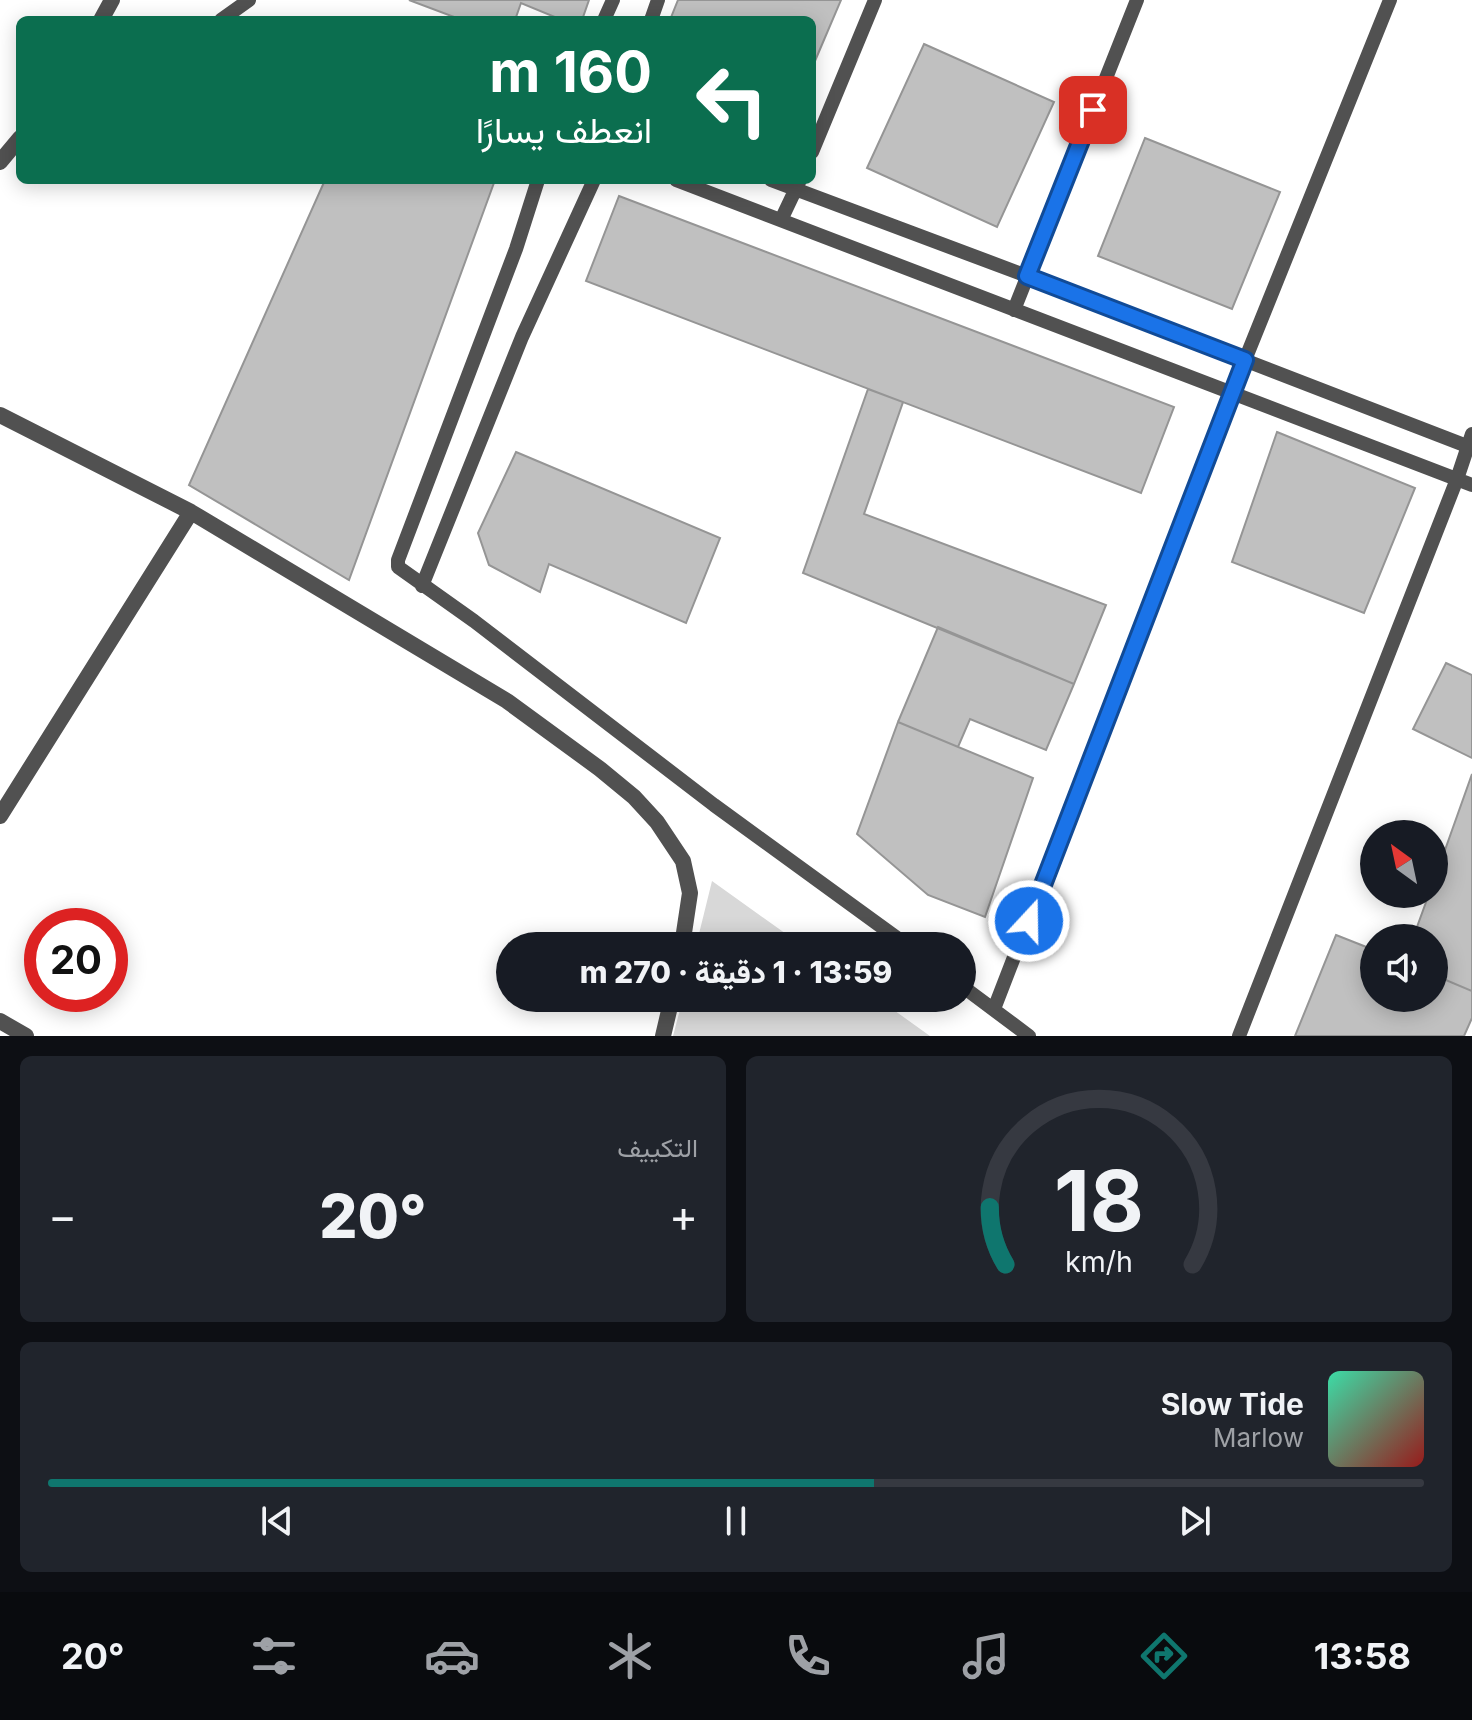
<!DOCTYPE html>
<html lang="ar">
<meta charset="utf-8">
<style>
:root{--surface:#171b24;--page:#20242c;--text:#f1f3f6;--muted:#9ea1a6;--line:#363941;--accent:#0f766e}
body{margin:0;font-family:Inter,Vazirmatn,sans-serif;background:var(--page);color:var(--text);direction:rtl;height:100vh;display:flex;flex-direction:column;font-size:30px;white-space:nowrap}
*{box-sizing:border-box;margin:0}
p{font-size:26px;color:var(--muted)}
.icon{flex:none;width:44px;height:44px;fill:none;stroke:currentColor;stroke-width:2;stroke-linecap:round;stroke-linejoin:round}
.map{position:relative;height:1036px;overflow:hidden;direction:ltr}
.details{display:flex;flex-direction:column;gap:20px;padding:20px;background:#0d0f14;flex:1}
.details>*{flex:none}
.banner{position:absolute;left:16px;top:16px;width:800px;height:168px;border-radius:12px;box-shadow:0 4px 20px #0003;direction:rtl;background:#0b6e4f;color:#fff;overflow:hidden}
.needle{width:52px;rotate:327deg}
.buttons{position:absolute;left:1360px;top:820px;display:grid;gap:16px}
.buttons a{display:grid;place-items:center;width:88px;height:88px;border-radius:50%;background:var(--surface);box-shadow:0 4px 20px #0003;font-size:40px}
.speed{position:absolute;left:24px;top:908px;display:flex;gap:16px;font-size:40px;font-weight:700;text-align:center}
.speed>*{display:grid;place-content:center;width:104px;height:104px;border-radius:50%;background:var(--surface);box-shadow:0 4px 20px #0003;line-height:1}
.speed .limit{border:12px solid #d22;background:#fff;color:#111}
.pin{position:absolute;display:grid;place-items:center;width:68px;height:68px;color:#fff;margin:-34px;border-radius:16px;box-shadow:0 4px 12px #0006}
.me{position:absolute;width:88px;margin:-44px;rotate:21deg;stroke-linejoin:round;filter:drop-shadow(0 0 6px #0008)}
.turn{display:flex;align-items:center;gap:28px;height:168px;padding:0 32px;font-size:36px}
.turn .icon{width:104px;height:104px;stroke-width:2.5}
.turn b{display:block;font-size:56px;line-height:68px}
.big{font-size:60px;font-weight:800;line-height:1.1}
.details .widget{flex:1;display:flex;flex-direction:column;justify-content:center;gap:12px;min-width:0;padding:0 28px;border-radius:12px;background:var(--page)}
.details .dial{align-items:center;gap:0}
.dial svg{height:208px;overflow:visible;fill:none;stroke:var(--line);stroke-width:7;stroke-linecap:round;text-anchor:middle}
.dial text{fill:var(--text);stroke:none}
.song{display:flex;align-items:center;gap:24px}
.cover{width:96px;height:96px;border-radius:12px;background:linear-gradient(135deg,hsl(160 70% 55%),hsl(0 70% 35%))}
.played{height:8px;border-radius:4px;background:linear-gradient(90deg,var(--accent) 60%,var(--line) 60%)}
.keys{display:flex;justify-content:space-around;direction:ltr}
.heat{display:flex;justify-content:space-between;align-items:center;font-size:44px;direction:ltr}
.details .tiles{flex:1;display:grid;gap:20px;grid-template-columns:1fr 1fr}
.widget:last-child{grid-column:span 2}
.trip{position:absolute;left:496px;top:932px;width:480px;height:80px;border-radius:40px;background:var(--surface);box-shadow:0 4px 20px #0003;font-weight:800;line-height:80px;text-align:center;direction:rtl}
.tabs{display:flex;height:128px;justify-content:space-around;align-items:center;background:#090b0e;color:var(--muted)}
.tabs .icon{width:56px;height:56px}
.tabs .on{color:var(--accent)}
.tabs b{font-size:36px;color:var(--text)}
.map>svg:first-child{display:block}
.green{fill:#d8d8d8}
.building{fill:#c0c0c0;stroke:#959595;stroke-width:2}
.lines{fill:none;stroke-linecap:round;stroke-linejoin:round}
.lane{stroke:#515151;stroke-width:14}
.street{stroke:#515151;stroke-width:16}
.route-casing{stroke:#114b97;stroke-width:20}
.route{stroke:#1a73e8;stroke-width:14}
</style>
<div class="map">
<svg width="1472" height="1036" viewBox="0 0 1472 1036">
<rect width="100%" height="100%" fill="#fff"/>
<!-- green -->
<path class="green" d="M 712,881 L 803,946 L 696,946 Z
M 683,998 L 877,998 L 930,1036 L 673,1036 Z"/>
<!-- building -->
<path class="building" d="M 409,0 L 589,0 L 582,20 L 562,20 L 521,3 L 515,20 L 462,20 Z
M 678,0 L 841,0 L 812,68 L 812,20 L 670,20 Z
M 924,44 L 1054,102 L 997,227 L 867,168 Z
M 1145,138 L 1280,192 L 1232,309 L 1098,256 Z
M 325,180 L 495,180 L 349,580 L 189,485 Z
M 619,196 L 1174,407 L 1141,493 L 586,281 Z
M 868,389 L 903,402 L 864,514 L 1106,605 L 1074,684 L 803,573 Z
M 1277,432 L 1415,488 L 1364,613 L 1232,562 Z
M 516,452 L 720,538 L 686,623 L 549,564 L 540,592 L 489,565 L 478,533 Z
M 938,627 L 1074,684 L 1046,750 L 970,719 L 958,747 L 898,722 Z
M 1446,663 L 1472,675 L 1472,758 L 1413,729 Z
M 898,722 L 1033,778 L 985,917 L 928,895 L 857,834 Z
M 1472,774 L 1472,991 L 1434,975 L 1434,938 L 1413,938 L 1429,894 L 1434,894 L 1434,881 Z
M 1336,935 L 1374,950 L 1374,998 L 1434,998 L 1434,975 L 1472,991 L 1472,1018 L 1464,1036 L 1295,1036 Z"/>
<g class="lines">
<!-- lane -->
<path class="lane" d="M 221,20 L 249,0
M 604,20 L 613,0
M 651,20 L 658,0
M 812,152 L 875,0
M 538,180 L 516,249 L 398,560 L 398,567 L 474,621 L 714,805 L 908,946
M 676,180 L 1472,485
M 771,180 L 1027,276 L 1472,448
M 781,220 L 800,180
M 1014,310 L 1137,0
M 422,586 L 522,337 L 594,180
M 962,986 L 1029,1036
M 994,1009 L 1245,360 L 1390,0
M 1239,1036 L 1457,479 L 1472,434"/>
<!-- street -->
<path class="street" d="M 101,20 L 112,0
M 0,162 L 20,138
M 0,415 L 191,512 L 507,701 L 600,769 L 634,797 L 657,822 L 683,861 L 690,893 L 682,946
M 0,816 L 191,512
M 0,1021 L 26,1036
M 663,1036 L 672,998"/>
</g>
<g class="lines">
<!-- route casing -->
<g class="route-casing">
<path id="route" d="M 1029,921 L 1245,360 L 1027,276 L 1093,110"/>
</g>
<!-- route -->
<use href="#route" class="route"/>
</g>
</svg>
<div class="buttons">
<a><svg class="needle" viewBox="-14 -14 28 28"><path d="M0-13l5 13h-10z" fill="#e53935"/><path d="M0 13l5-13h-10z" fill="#9ea1a6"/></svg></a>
<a><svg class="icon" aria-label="sound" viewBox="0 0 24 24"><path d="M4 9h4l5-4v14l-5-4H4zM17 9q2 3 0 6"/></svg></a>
</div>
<div class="speed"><div class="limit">20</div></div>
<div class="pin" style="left:1093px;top:110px;background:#d93025"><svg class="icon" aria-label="arrive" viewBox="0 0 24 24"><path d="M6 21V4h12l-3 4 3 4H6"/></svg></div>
<svg class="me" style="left:1029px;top:921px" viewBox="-20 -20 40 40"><circle r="17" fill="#1a73e8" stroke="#fff" stroke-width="3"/><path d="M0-11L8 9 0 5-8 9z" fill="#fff"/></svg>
<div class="trip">13:59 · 1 دقيقة · 270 m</div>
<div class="banner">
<div class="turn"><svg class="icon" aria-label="left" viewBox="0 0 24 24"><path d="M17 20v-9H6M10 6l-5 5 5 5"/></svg><div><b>160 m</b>انعطف يسارًا</div></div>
</div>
</div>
<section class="details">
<div class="tiles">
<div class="widget dial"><svg viewBox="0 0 100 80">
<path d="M14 69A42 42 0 1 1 86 69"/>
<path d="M14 69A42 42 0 0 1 8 47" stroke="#0f766e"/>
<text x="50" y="56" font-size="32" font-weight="700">18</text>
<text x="50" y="72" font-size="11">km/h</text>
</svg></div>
<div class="widget"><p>التكييف</p>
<div class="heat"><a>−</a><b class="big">20°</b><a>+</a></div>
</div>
<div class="widget">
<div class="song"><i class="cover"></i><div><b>Slow Tide</b><p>Marlow</p></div></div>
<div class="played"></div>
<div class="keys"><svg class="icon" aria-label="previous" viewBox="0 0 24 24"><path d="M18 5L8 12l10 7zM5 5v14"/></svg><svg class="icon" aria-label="pause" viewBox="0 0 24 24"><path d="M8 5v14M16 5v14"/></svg><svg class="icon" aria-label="next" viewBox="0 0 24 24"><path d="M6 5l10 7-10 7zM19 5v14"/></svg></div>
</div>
</div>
</section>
<nav class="tabs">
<b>13:58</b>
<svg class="icon on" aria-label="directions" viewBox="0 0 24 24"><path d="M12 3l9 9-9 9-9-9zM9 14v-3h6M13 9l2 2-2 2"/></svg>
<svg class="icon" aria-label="music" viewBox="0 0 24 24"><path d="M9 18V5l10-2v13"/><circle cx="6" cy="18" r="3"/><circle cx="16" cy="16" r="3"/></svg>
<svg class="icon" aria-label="phone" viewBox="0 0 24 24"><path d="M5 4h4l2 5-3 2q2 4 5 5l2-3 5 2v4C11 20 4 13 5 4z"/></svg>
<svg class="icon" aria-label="climate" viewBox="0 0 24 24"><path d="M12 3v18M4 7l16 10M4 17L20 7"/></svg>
<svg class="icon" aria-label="car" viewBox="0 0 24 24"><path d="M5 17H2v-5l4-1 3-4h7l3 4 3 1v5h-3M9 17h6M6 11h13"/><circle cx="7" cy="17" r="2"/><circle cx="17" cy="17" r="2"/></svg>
<svg class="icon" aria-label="filters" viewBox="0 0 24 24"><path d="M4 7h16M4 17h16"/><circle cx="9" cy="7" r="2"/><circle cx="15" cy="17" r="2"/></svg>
<b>20°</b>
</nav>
